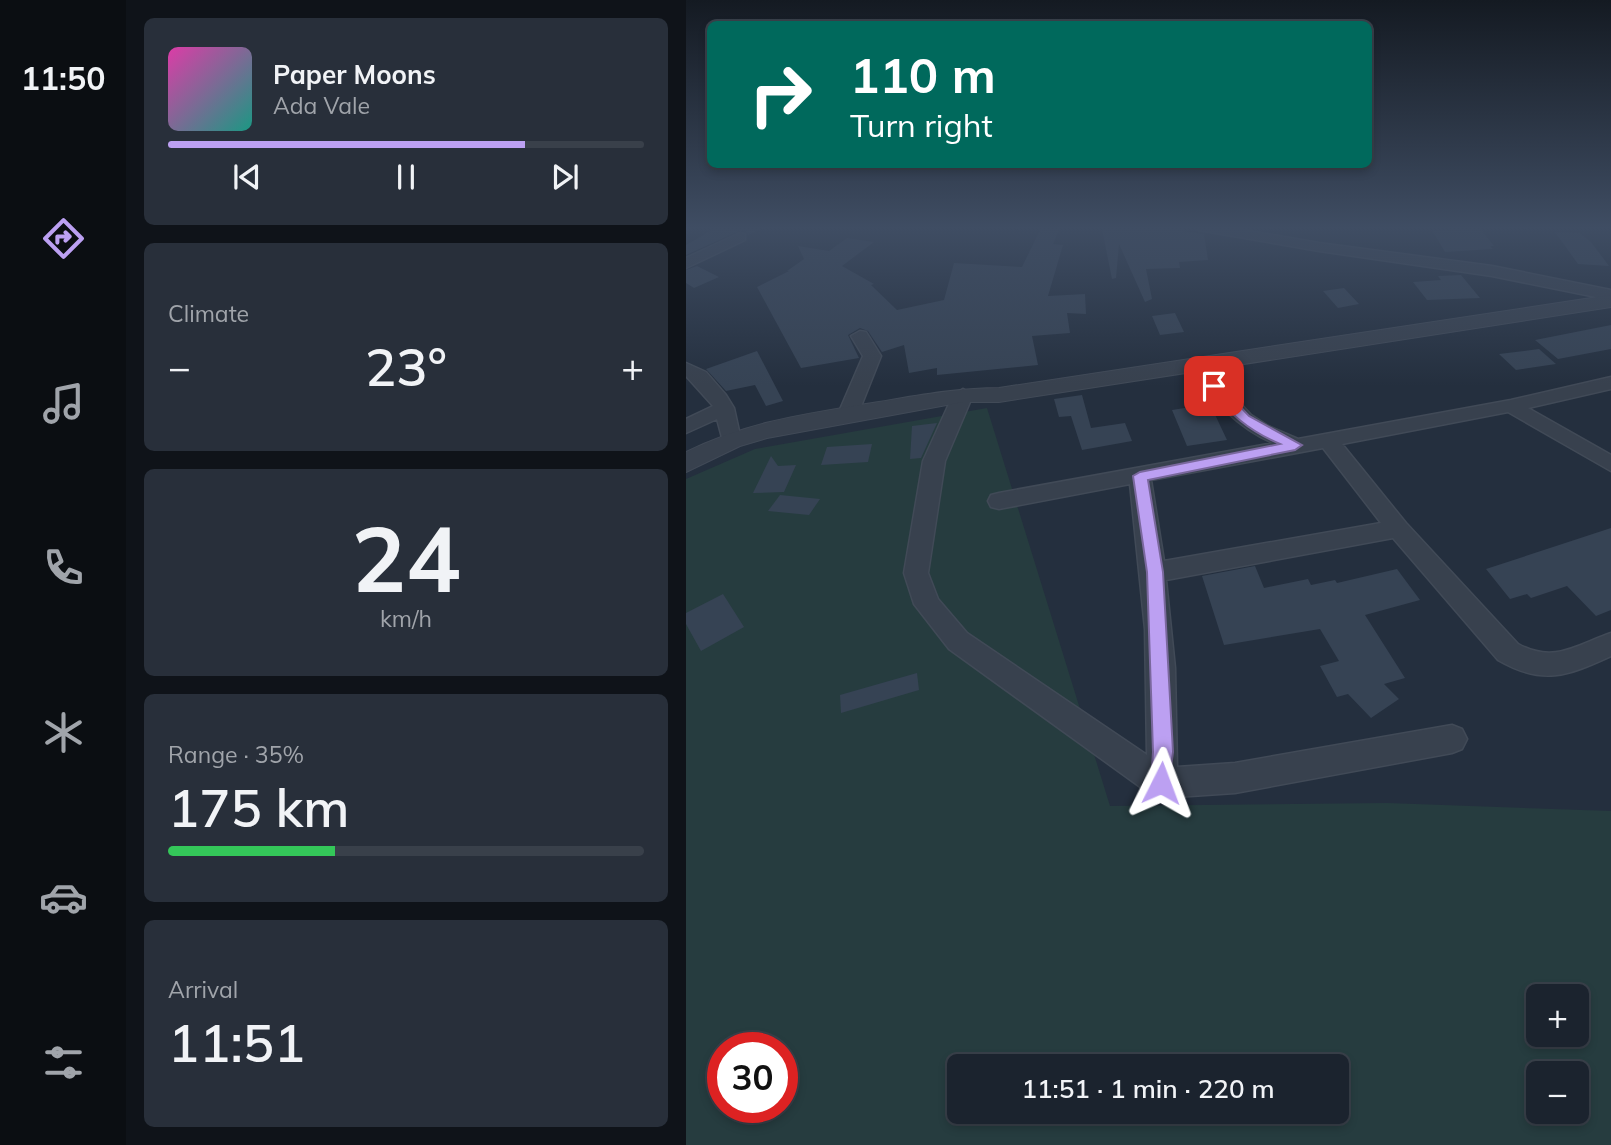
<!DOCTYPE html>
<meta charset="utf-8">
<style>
:root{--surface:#1b232e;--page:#282f3a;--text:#f1f3f6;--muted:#a0a4aa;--line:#39404a;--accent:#bca0f2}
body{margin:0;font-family:Mulish,sans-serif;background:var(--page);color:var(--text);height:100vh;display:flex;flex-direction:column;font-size:26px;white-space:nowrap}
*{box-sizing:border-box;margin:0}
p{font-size:23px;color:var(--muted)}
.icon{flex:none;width:38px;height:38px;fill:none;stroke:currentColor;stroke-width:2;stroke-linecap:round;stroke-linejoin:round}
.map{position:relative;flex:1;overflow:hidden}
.side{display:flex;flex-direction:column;gap:18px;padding:18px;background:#0f1319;width:560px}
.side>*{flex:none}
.top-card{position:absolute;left:21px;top:21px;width:665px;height:147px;border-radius:10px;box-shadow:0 4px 10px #0003,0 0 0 2px var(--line);background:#00695c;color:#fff;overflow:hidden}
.tools{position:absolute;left:840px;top:984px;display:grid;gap:14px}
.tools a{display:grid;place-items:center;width:63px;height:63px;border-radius:10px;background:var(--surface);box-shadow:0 4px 10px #0003,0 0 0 2px var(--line);font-size:35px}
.speed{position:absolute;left:21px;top:1032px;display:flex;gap:14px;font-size:35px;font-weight:700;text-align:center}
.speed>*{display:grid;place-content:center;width:91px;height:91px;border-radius:50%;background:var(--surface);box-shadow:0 4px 10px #0003,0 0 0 2px var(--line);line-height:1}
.speed .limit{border:10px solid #d22;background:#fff;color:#111}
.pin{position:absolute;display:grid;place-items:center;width:60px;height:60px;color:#fff;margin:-30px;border-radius:14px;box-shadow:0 4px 10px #0006}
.me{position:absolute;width:77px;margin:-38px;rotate:3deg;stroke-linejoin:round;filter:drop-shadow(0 0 5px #0008)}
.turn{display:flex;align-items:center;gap:24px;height:147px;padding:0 28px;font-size:32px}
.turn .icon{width:91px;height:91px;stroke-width:2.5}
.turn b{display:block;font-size:49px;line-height:60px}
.big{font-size:52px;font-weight:600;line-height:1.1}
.side .tile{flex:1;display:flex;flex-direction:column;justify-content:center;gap:10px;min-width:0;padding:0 24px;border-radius:10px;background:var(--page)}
.side .dial{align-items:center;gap:0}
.dial b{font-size:91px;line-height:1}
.song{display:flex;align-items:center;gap:21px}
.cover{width:84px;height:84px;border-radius:10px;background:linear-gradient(135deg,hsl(320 70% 55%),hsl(170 70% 35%))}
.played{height:7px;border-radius:4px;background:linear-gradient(90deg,var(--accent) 75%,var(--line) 75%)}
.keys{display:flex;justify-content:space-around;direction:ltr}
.heat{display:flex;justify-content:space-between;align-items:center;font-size:38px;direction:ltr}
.charge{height:10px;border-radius:5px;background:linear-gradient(90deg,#34c759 35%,var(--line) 0)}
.trip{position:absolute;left:261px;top:1054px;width:402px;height:70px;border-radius:10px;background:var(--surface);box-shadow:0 4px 10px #0003,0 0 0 2px var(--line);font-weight:600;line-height:70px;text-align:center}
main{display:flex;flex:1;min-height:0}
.dock{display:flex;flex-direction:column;width:126px;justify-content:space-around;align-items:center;background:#0b0e12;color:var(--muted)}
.dock .icon{width:49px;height:49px}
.dock .current{color:var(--accent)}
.dock b{font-size:32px;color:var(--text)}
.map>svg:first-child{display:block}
.green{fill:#263c3f;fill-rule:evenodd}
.building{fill:#364354}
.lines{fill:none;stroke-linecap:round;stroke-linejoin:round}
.minor-casing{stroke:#414a57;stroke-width:3}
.tertiary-casing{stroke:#414a57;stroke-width:2}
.minor{fill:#38414e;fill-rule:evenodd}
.tertiary{fill:#38414e;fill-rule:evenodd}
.route{fill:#bca0f2;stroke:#7a689d;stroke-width:2}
</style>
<main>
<nav class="dock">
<b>11:50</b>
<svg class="icon current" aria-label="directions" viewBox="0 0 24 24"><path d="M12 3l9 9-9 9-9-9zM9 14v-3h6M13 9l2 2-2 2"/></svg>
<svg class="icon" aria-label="music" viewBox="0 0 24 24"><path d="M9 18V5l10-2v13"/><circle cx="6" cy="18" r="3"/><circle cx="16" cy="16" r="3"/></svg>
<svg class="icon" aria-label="phone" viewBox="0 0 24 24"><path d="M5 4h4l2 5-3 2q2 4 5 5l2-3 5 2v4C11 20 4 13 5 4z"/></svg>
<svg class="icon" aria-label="climate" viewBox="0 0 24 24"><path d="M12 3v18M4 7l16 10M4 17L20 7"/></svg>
<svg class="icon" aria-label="car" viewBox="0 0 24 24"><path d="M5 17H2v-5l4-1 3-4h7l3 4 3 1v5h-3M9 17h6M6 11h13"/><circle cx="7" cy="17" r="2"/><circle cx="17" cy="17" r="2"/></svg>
<svg class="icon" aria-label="filters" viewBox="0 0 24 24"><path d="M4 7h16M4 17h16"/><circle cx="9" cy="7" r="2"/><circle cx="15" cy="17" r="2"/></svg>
</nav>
<section class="side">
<div class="tile">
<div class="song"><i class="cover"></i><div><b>Paper Moons</b><p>Ada Vale</p></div></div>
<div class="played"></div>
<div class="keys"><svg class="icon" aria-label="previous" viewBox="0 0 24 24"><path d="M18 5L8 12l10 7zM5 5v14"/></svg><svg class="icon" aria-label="pause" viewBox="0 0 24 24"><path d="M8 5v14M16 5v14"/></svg><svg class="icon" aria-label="next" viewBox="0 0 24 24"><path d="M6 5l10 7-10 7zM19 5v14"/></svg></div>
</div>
<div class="tile"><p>Climate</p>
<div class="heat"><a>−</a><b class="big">23°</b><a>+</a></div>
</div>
<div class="tile dial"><b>24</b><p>km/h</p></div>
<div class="tile"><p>Range · 35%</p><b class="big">175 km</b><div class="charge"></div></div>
<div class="tile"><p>Arrival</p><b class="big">11:51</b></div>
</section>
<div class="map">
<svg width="925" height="1145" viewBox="0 0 925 1145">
<rect width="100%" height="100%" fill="#242f3e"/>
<!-- green -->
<path class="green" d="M 301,408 L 424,806 L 701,803 L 925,811 L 925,1145 L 0,1145 L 0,479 L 69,449 ZM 852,996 L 891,996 L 891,1034 L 852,1034 ZM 37,1048 L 96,1048 L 96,1108 L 37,1108 ZM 273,1066 L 651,1066 L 651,1111 L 273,1111 ZM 852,1073 L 891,1073 L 891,1111 L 852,1111 Z"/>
<!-- building -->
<path class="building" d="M 33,226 L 82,226 L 62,235 L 60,231 L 53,231 L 0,255 L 0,245 Z
M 356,226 L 375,226 L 367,244 L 377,245 L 362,296 L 399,294 L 400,314 L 381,313 L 384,333 L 346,336 L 352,365 L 251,375 L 251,368 L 223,373 L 218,345 L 196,352 L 182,331 L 174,328 L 162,335 L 173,358 L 115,368 L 71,287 L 103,271 L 101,271 L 118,259 L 112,246 L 143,251 L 161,238 L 188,242 L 156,266 L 188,284 L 185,285 L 211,310 L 258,300 L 268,263 L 336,267 Z
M 496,226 L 496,231 L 518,234 L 522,260 L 493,262 L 494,268 L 460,269 L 466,299 L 459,302 L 433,244 L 430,278 L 426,279 L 416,229 Z
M 763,227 L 793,227 L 808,246 L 804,246 L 807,249 L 759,252 L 746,230 L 765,230 Z
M 869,232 L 894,233 L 905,242 L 923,266 L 892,264 Z
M 11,266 L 33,277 L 8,288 L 0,283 L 0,270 Z
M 775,275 L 794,298 L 741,300 L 727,282 L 755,280 L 752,276 Z
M 658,288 L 673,304 L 652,308 L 637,291 Z
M 489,313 L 498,332 L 474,335 L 466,316 Z
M 925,325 L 925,349 L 872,359 L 849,340 Z
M 853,349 L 870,364 L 830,370 L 813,354 Z
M 71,351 L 97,401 L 80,406 L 69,385 L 40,391 L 20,369 Z
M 396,395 L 405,428 L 439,423 L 446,441 L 396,450 L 385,416 L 373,417 L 368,399 Z
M 524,404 L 541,440 L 501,446 L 486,410 Z
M 251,423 L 235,458 L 224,459 L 226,426 Z
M 186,444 L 182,462 L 135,465 L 141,447 Z
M 85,456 L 92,466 L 110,465 L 98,492 L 67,493 Z
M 94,495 L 134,499 L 123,515 L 82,511 Z
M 925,528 L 925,610 L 910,616 L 881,586 L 845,598 L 841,594 L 824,599 L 800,569 Z
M 569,566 L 578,588 L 622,579 L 625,585 L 649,580 L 651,583 L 711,569 L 734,600 L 679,615 L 719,678 L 698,684 L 713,699 L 685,718 L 662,694 L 651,697 L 634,666 L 653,661 L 634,629 L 538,645 L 516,576 Z
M 37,594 L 58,627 L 15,651 L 0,624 L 0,613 Z
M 231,673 L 233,690 L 155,713 L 154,695 Z"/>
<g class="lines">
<!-- minor casing -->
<g class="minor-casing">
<path id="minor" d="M 505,226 L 534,226 L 633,243 L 806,266 L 925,290 L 925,300 L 806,276 L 633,251 L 512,230 Z
M 54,233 L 59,234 L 59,240 L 0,268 L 0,258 Z
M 174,331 L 180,332 L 195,356 L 172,414 L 169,418 L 155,418 L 152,414 L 177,356 L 165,336 Z
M 509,360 L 515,361 L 565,415 L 582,426 L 612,439 L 825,400 L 925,377 L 925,389 L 842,408 L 925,455 L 925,471 L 822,412 L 656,444 L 720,523 L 832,644 C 868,664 890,645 925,633 L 925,656 C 881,676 857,686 812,660 L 707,538 L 480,580 L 489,668 L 491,767 L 549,763 L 766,725 L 776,729 L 781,739 L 776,749 L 766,753 L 549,793 L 475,798 L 464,794 L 263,649 L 228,604 L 218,573 L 237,461 L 267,395 L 277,389 L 287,395 L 259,461 L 242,573 L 252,599 L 281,633 L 461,755 L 459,629 L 444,484 L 313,509 L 305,507 L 302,501 L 305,495 L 313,493 L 587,443 C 551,428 523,396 500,365 ZM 637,448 L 695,523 L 478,561 L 465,480 Z
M 0,363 L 20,372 L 40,395 L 48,408 L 55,440 L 52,445 L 38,445 L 31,419 L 0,433 L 0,419 L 27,406 L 0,376 Z"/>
</g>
<!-- tertiary casing -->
<g class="tertiary-casing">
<path id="tertiary" d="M 925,295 L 925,307 L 313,402 L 277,402 L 81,438 L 54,446 L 0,472 L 0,452 C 61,422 115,415 180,404 C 225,397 268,388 313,388 Z"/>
</g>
<!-- minor -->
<use href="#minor" class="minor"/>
<!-- tertiary -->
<use href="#tertiary" class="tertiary"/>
</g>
<!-- sky -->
<linearGradient id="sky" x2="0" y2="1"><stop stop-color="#141a22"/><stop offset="0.59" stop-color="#3f4d63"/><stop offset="1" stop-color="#3f4d63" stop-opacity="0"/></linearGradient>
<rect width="925" height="386" fill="url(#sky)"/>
<!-- route -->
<path class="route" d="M 528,382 L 532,383 L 563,416 L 616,445 L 609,450 L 462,480 L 477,572 L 487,752 L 482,790 L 475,793 L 468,790 L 465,783 L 467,752 L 461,572 L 447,476 L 454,472 L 594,444 C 563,431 542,413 522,386 Z"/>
</svg>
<div class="tools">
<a>+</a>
<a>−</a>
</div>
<div class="speed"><div class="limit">30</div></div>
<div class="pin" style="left:528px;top:386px;background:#d93025"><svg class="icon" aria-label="arrive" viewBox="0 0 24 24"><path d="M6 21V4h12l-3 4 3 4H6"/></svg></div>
<svg class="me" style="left:475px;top:783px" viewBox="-20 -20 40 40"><path d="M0-17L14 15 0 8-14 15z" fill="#bca0f2" stroke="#fff" stroke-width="4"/></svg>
<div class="trip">11:51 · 1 min · 220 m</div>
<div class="top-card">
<div class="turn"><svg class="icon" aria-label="right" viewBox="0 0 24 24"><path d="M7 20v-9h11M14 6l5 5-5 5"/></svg><div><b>110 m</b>Turn right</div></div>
</div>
</div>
</main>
